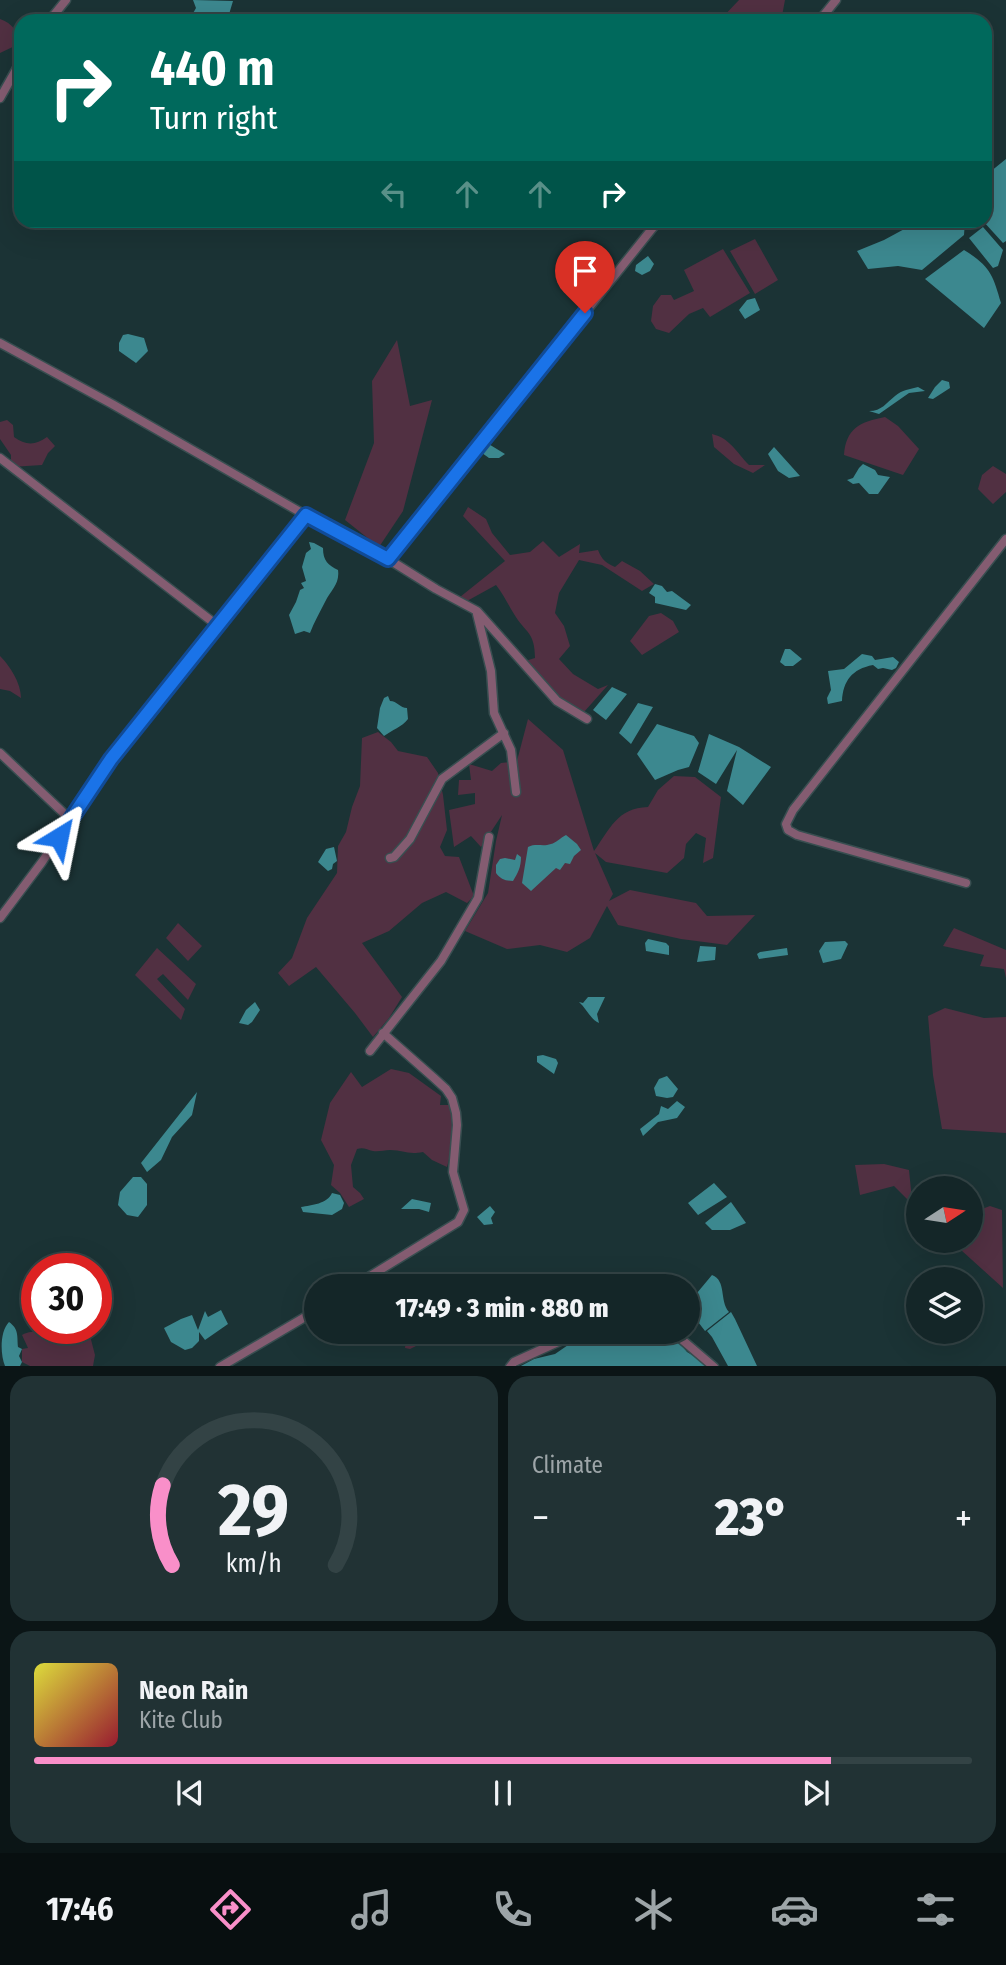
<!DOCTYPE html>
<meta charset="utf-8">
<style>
:root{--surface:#142628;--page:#213234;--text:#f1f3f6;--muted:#9da5a8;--line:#334345;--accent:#f98fc9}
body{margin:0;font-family:"Fira Sans Condensed",sans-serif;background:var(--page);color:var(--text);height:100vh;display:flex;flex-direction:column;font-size:26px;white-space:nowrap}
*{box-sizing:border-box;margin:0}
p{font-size:23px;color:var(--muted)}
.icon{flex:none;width:38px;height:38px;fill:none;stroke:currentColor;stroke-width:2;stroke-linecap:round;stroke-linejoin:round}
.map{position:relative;height:1366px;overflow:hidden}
.drawer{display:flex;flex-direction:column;gap:10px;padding:10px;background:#0b1516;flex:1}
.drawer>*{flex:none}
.guide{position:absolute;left:14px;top:14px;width:978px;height:214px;border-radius:21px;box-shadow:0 7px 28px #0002,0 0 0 2px var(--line);background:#00695c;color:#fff;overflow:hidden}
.needle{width:46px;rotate:78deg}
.tools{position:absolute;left:906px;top:1176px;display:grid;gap:14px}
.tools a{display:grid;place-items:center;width:77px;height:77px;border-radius:50%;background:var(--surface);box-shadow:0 7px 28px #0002,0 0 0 2px var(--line);font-size:35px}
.speed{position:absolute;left:21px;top:1253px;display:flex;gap:14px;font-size:35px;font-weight:700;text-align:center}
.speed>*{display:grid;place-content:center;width:91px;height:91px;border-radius:50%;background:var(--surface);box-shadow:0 7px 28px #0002,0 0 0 2px var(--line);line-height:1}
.speed .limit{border:10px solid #d22;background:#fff;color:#111}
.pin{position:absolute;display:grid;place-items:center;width:60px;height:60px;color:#fff;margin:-72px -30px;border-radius:50% 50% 50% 0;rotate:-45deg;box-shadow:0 0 7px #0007}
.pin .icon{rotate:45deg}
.me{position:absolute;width:77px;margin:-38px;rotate:35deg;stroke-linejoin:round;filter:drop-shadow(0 0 5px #0008)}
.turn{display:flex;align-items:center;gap:24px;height:147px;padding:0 21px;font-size:32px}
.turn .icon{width:91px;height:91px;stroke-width:2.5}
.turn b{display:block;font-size:49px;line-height:60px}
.lanes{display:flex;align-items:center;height:66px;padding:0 21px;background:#0003;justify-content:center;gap:35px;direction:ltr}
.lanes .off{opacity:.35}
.big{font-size:52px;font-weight:800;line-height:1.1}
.drawer .widget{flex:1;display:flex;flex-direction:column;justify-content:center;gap:10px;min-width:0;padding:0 24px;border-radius:21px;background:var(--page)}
.drawer .dial{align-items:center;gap:0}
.dial svg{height:182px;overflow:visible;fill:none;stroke:var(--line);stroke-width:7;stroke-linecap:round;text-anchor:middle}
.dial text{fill:var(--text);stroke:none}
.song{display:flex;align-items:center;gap:21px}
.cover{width:84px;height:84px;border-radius:10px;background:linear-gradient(135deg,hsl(60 70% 55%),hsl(350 70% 35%))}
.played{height:7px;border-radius:4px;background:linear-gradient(90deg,var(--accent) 85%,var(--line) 85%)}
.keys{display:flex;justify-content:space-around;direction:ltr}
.heat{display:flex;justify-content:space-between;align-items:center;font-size:38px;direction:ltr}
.drawer .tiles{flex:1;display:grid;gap:10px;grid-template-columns:1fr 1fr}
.widget:last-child{grid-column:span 2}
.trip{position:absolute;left:304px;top:1274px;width:396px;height:70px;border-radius:35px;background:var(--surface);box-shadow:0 7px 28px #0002,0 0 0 2px var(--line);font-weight:800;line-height:70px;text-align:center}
.dock{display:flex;height:112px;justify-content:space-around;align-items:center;background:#080f10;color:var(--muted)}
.dock .icon{width:49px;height:49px}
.dock .on{color:var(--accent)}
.dock b{font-size:32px;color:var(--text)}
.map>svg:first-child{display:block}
.green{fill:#513042}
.water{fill:#3c888f}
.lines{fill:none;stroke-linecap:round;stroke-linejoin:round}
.minor-casing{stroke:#384e50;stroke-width:11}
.minor{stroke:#845c71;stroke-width:8}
.route-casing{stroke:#114b97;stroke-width:18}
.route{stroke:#1a73e8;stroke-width:12}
</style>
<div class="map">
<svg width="1006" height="1367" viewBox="0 0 1006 1367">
<rect width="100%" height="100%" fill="#1b3335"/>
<!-- green -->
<path class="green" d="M 739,0 L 785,0 L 782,16 L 775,21 L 719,21 Z
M 0,19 C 12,23 17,31 21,43 L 0,53 Z
M 755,239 L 778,280 L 755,294 L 730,251 Z
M 723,249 L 750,293 L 710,317 L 703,308 L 689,314 L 669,333 L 656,329 L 651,321 L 653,306 L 661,295 L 671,295 L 674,300 L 694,291 L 684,270 Z
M 397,340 L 410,406 L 432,400 L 403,511 L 379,547 L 345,520 L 374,443 L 372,381 Z
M 885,417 L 898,426 L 919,449 L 903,475 L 844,455 C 846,428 860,422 885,417 Z
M 7,420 L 13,425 L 14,437 C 25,445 35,446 47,437 L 55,446 L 48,453 L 42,465 L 11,467 L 11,455 L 0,439 L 0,422 Z
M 712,434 C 730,438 737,453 749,465 L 765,465 L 753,473 L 734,464 L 714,447 Z
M 993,466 L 1006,474 L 1006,492 L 993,504 L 978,489 L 982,475 Z
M 468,507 L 486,519 L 492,533 L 510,555 L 530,552 L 543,541 L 559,557 L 580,544 L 579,553 L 598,550 C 602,560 606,563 615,567 L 622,561 L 640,571 L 654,584 L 642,591 L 602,565 L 579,560 L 559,593 L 555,613 L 564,626 L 570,646 L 559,659 L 573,674 L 598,689 L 608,685 L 584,712 L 554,698 L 525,661 L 535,658 C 535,631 525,633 514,614 C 508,604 503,594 496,585 L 467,601 L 460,597 L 505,561 L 463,516 Z
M 661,613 L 673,621 L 679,632 L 642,655 L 630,641 L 649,616 Z
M 0,656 C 10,666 21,683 21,698 L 10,691 L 0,689 Z
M 528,719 L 563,750 L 594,851 C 610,829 617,808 648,807 L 658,790 L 674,776 L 695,777 L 721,797 L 713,858 L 703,863 L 706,838 L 696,833 L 686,844 L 684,858 L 667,873 L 606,862 L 595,853 L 613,894 L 609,901 L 630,890 L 696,903 L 707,916 L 755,915 L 727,945 L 681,939 L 618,925 L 607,906 L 590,938 L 567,952 L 540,945 L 507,949 L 465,931 L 488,893 L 496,841 L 502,815 L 481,847 L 471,836 L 454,847 L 449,810 L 475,804 L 475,793 L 458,795 L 459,780 L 471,780 L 469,764 L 492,771 L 501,763 L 510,762 L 513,776 Z
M 378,732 L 391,742 L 398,751 L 427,757 L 438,773 L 443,795 L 447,830 L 440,847 L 445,856 L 459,857 L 474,896 L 467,903 L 446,892 L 422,903 L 389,931 L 362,943 L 402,997 L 389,1018 L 373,1037 L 355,1013 L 316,967 L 289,986 L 278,973 L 292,958 L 307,918 L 337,873 L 338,846 L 346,832 L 352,807 L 360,786 L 362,738 Z
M 178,923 L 202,946 L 188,961 L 166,938 Z
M 954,928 L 1006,950 L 1006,978 L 1004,969 L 980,966 L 984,955 L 943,946 Z
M 157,948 L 196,984 L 188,1000 L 163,974 L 157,979 L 185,1009 L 181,1020 L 135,975 Z
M 945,1008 L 984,1018 L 1006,1017 L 1006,1133 L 942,1129 L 933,1075 L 928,1016 Z
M 391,1069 L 409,1073 L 441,1096 L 440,1105 L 450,1105 C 453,1126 453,1147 447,1167 L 432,1160 L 423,1152 C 407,1155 404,1150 390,1150 C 384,1150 379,1152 373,1151 C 367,1150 364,1147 357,1149 L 351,1165 L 353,1187 L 360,1193 L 364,1199 L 349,1207 L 340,1193 L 331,1185 L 334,1165 L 321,1140 L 330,1103 L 351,1072 L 362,1087 Z
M 884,1164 L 909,1170 L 912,1200 L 919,1204 L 919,1211 L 894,1186 L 860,1195 L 855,1165 Z
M 990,1206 L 1002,1210 L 1003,1288 L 951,1241 L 971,1241 L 971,1213 Z
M 40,1328 L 88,1328 L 95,1355 L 93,1366 L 30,1366 L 22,1362 L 22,1349 L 28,1348 L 22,1335 C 28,1331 35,1333 40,1328 Z
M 407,1332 L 436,1332 L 422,1346 L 416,1346 L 410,1349 L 405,1348 Z"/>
<!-- water -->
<path class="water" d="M 193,0 L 233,1 L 227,21 L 187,21 L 187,17 L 192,15 L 196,8 Z
M 1006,159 L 1006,241 L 1003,243 L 983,221 L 985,220 L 985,176 Z
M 921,220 L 965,221 L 964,235 L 922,270 L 898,266 L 868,269 L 857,251 L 884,240 Z
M 860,221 L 886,221 L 887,225 C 879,233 871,229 861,227 Z
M 983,227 L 1003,250 L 998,266 L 993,268 L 969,238 Z
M 964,250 C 990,266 993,275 1001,303 L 984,328 L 925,279 Z
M 648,256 L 654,264 L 650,271 L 642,275 L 635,271 L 636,265 Z
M 755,298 L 760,310 L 745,319 L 739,310 L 747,300 Z
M 128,334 L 144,338 L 148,351 L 136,363 L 119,351 L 119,343 L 123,335 Z
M 942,380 L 949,382 L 950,388 L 933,399 L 928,398 L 935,387 Z
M 918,387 L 925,391 L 909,393 L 879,414 L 869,411 C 882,411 886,403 895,396 C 902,390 910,389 918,387 Z
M 486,443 L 487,443 L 505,454 L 499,458 L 489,458 L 482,453 Z
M 774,447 L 800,476 L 789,478 L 778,471 L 768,454 Z
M 863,464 L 875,470 L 878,475 L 890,477 L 878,494 L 869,494 L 859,483 L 853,484 L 847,480 L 853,478 L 859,468 Z
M 309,542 L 314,543 L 323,548 C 323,561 328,565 338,570 C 340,584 331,590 325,602 C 320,612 314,622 310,633 L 304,631 L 295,634 L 289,615 L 296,602 L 300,590 L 304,588 L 301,583 L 306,581 L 302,567 L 306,553 L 311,549 Z
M 655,584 L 662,586 L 667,592 L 672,591 L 691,605 L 686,610 L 655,603 L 655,597 L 649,593 Z
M 785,649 L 790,649 L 802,659 L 793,666 L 785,666 L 780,662 Z
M 862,654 L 872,656 L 875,660 L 893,657 L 899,662 L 896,668 L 892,670 L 883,668 L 878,669 L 873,665 C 852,669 843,681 842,701 L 828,704 L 827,698 L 831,690 L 828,671 L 844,669 Z
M 612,687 L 627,694 L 606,720 L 593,710 Z
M 388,696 L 390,701 C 397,701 400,708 407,708 L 408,719 C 402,727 392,730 384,736 L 377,728 L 380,708 L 384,698 Z
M 638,703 L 653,707 L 631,744 L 619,733 Z
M 657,724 L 694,736 L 699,743 L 689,767 L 678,770 L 655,780 L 637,754 Z
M 709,734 L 739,747 L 771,767 L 743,805 L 727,791 L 737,750 L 716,784 L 698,772 Z
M 566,835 L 577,844 L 581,850 L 574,856 L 570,864 L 565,863 L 560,870 L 556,868 L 531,891 L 522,883 L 528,847 C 536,843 543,847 551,844 C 556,843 560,838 566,835 Z
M 334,847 L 337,861 L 333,864 L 332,869 L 328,871 L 318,862 L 326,849 Z
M 517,854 L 521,857 C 521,867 518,873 513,881 C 506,881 500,879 496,873 L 496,865 L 500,859 L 505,858 L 515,860 Z
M 648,939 L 666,943 L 669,946 L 669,955 L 646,951 L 645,943 Z
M 845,941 L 848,944 L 841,959 L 823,963 L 819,951 L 825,942 Z
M 700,946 L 716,947 L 715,960 L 697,962 Z
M 787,948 L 788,955 L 759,959 L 757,954 L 760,952 Z
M 588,997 L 605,997 L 597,1014 L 599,1023 C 591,1020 586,1008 579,1002 L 583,1003 Z
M 255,1002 L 260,1010 L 252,1022 L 248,1025 L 239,1023 L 246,1010 Z
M 543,1055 L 556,1059 L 558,1063 L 554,1074 L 537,1062 L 537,1056 Z
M 667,1076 L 678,1089 L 673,1097 L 667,1098 L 656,1096 L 654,1088 L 659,1079 Z
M 197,1092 L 192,1115 L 172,1137 L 161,1160 L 147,1172 L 141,1163 Z
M 677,1101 L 685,1107 L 677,1118 L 658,1122 L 643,1136 L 640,1129 L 659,1114 L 661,1106 L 668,1109 Z
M 133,1177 L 141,1177 L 147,1184 L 147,1205 L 138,1217 L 127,1215 L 118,1205 L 120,1192 Z
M 714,1183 L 727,1197 L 698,1215 L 688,1203 Z
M 332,1193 L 340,1195 L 344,1203 L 342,1209 L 332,1215 L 303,1212 L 301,1207 C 312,1205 327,1204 332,1193 Z
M 412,1199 L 431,1203 L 429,1212 L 419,1209 L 401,1209 Z
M 731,1202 L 746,1223 L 730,1230 L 712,1230 L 705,1223 Z
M 490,1206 L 495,1212 L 491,1218 L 493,1224 L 484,1225 L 477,1217 Z
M 712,1275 C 727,1281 719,1300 729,1312 L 705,1331 L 692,1314 L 692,1299 Z
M 221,1310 L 228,1324 L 205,1340 L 199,1332 L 199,1341 L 192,1348 L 185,1350 L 171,1342 L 164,1328 L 181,1319 L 192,1315 L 198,1330 L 205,1311 L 208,1317 Z
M 731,1312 L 735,1319 L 757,1366 L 728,1366 L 712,1337 L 707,1331 Z
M 9,1322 C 19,1329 17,1336 18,1347 L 22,1349 L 19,1356 L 22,1362 L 20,1366 L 5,1366 C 0,1354 0,1331 9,1322 Z
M 587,1332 L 668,1332 L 674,1336 L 687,1352 L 713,1367 L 519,1367 L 534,1359 L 555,1354 Z"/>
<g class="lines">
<!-- minor casing -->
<g class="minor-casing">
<path id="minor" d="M 49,21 L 66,0
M 819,21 L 836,0
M 0,98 L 21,61
M 0,343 L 112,404 L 314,520 L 388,559 L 436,589 L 477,611 L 557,701 L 587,719
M 0,458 L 218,626
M 388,559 L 659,220
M 477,614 L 491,671 L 494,713 L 511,750 L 516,792
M 0,753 L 71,820
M 390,858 L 394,857 L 410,839 L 442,779 L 504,733
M 966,883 L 797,835 L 788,830 L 786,824 L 793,810 L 1006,539
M 0,918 L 42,862 L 111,759 L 305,515
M 370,1051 L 441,961 L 478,898 L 489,837
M 354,1286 L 458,1222 L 464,1210 L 453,1172 L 457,1125 L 456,1113 L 452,1098 L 446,1089 L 434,1078 L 383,1033
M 673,1332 L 714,1367
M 220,1367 L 317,1310
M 510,1367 L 514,1362 L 580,1332"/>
</g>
<!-- minor -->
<use href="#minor" class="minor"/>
</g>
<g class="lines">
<!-- route casing -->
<g class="route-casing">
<path id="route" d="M 59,837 L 111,759 L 306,515 L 388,559 L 585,313"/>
</g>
<!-- route -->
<use href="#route" class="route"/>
</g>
</svg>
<div class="tools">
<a><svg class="needle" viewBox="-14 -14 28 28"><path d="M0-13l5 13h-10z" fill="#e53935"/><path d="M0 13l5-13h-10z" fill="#9da5a8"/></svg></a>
<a><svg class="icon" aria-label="layers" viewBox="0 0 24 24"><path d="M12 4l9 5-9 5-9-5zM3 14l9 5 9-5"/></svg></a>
</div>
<div class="speed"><div class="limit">30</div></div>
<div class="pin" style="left:585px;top:313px;background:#d93025"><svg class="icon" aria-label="arrive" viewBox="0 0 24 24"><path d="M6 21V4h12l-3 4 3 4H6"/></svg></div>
<svg class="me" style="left:59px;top:837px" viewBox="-20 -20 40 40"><path d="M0-17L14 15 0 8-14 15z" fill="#1a73e8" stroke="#fff" stroke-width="4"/></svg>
<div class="trip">17:49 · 3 min · 880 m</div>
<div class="guide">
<div class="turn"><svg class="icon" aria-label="right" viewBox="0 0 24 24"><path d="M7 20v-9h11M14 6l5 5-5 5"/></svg><div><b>440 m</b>Turn right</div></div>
<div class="lanes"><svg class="icon off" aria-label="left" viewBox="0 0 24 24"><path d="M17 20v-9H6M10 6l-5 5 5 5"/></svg><svg class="icon off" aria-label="ahead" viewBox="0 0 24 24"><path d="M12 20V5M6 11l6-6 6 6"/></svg><svg class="icon off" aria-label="ahead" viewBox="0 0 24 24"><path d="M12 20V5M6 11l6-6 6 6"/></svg><svg class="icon" aria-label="right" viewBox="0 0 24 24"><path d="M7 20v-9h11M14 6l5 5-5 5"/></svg></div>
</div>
</div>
<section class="drawer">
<div class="tiles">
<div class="widget dial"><svg viewBox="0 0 100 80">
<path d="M14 69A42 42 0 1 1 86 69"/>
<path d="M14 69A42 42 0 0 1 10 34" stroke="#f98fc9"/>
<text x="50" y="56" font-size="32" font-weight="700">29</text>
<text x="50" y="72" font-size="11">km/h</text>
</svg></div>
<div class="widget"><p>Climate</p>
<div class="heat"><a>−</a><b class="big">23°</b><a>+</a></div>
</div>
<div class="widget">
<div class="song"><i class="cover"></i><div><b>Neon Rain</b><p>Kite Club</p></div></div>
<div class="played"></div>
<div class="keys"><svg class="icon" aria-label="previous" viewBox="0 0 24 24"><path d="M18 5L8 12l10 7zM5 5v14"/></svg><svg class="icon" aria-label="pause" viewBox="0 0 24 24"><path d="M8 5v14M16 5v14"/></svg><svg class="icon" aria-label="next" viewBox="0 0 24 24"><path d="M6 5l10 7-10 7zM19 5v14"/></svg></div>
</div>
</div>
</section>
<nav class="dock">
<b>17:46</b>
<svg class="icon on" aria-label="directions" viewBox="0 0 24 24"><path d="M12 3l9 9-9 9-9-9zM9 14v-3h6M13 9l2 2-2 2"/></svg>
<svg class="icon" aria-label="music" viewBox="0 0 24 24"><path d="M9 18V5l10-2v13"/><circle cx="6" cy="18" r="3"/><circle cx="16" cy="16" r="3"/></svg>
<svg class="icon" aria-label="phone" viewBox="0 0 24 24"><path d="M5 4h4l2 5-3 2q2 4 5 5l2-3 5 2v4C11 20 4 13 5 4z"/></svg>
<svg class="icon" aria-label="climate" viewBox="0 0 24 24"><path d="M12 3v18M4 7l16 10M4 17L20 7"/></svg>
<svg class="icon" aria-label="car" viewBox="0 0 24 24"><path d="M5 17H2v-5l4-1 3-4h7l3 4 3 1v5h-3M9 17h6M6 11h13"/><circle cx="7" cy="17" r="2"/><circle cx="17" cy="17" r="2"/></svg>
<svg class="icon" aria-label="filters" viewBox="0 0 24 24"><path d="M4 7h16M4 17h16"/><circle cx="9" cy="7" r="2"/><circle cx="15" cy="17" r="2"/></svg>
</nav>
